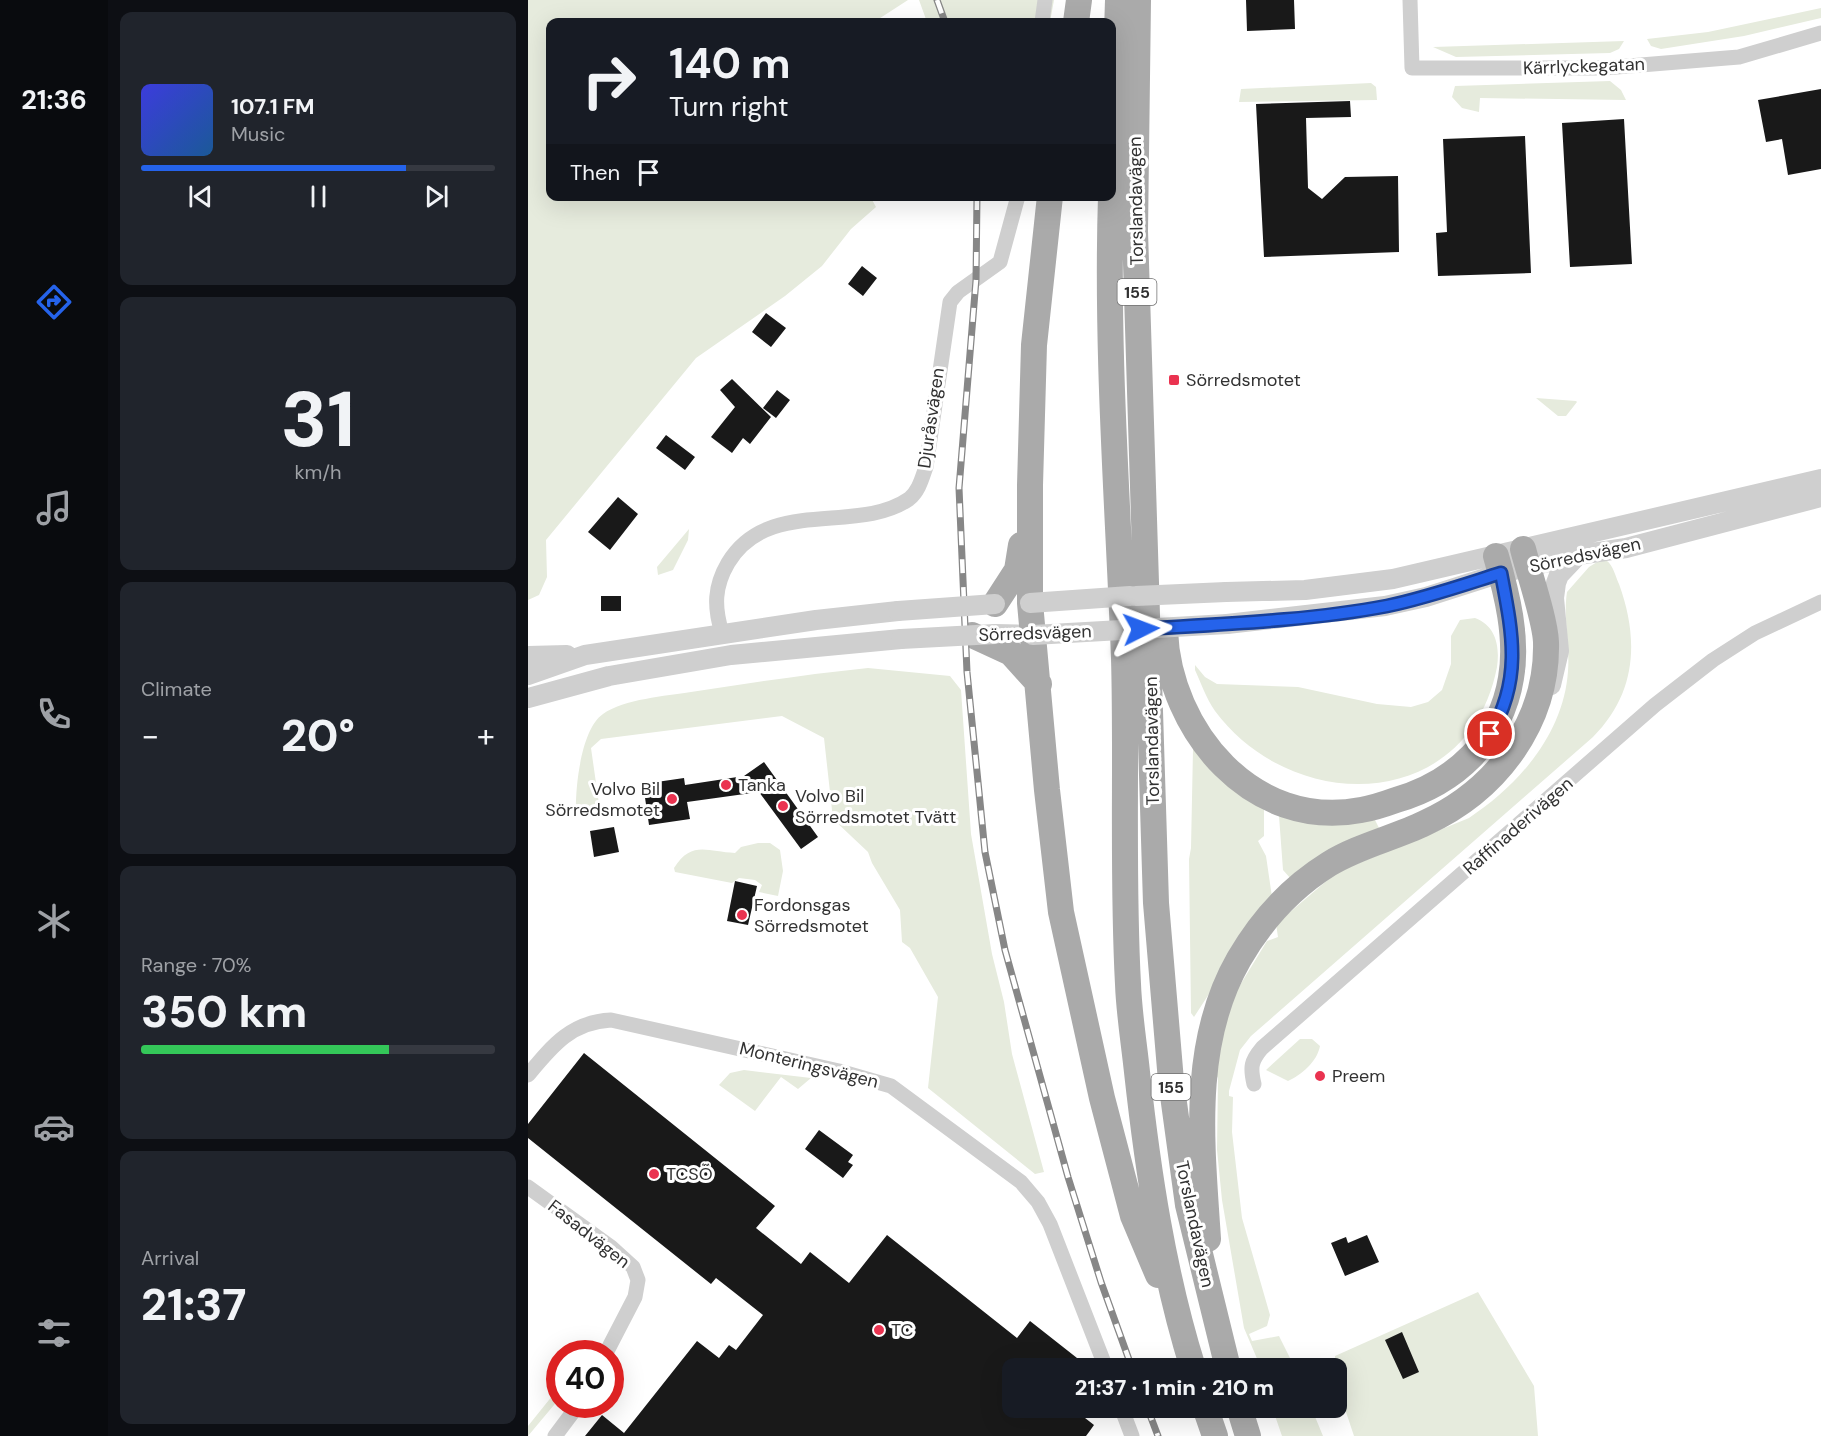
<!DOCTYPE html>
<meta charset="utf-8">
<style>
:root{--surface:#171b24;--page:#20242c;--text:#f1f3f6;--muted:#9ea1a6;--line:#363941;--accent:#2563eb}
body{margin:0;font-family:"DM Sans",sans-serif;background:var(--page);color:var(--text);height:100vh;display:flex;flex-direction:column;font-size:22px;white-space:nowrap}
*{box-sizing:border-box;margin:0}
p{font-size:20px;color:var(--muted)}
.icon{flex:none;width:33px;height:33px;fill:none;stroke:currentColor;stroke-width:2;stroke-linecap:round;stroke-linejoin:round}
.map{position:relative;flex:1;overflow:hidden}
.drawer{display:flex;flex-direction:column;gap:12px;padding:12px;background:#0d0f14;width:420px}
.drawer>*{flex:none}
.banner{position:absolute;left:18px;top:18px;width:570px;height:183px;border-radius:12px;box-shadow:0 6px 24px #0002;background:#171b24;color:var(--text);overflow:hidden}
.speed{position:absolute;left:18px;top:1340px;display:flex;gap:12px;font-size:30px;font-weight:700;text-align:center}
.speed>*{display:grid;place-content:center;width:78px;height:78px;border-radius:50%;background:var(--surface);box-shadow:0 6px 24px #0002;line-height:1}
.speed .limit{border:9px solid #d22;background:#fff;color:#111}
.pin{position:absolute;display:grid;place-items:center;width:51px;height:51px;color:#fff;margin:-26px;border:3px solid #fff;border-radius:50%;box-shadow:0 2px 6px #0007}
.me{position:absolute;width:66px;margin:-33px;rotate:87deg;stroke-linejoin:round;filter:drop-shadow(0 0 4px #0008)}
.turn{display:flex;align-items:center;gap:21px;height:126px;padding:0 24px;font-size:27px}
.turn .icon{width:78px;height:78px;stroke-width:2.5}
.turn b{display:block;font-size:42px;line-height:51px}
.then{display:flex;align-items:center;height:57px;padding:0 24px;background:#0003;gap:12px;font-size:22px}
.big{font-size:45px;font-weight:800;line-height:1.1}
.drawer .widget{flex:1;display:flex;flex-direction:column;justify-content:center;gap:9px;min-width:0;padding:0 21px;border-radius:12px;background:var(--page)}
.drawer .dial{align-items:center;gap:0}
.dial b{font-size:78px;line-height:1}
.song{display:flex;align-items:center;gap:18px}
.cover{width:72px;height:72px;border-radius:9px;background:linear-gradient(135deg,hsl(240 70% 55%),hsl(210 70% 35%))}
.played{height:6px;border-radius:3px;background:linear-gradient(90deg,var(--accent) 75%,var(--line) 75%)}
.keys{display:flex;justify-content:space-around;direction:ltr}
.heat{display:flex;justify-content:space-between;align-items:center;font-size:33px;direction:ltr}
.charge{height:9px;border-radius:4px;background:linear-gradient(90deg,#34c759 70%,var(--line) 0)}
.trip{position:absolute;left:474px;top:1358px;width:345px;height:60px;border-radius:12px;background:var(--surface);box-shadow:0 6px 24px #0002;font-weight:800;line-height:60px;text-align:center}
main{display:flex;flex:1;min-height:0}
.menu{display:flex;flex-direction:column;width:108px;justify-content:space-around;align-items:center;background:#090b0e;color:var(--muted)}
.menu .icon{width:42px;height:42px}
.menu .on{color:var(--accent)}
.menu b{font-size:27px;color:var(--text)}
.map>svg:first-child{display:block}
.green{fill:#e6ebdd}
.building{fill:#191919}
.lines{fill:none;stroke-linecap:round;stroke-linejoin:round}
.minor{stroke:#cfcfcf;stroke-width:15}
.tertiary{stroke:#cfcfcf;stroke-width:20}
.primary{stroke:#aaa;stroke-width:26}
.rail-casing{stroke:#878787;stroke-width:7}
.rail{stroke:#fff;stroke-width:4.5;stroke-dasharray:14;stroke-linecap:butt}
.tertiary-bridge{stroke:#cfcfcf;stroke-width:20}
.route-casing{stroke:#184099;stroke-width:15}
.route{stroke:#2563eb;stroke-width:10}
.poi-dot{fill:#ea3350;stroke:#fff;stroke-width:2}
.labels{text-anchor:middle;stroke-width:6;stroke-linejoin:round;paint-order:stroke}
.shield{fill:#fff;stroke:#707070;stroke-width:1.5}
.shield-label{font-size:16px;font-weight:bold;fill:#323232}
.street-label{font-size:18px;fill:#323232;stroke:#fff}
.poi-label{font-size:18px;fill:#323232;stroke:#fff;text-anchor:start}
</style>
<main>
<nav class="menu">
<b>21:36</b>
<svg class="icon on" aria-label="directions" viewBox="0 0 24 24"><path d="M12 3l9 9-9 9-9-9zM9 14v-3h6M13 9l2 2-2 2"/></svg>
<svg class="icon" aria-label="music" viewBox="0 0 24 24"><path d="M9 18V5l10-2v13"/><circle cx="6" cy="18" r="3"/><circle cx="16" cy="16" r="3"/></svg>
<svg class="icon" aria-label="phone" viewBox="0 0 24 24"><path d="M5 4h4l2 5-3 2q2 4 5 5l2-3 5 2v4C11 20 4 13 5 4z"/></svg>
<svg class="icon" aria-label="climate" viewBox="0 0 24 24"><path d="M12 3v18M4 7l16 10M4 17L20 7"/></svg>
<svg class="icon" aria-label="car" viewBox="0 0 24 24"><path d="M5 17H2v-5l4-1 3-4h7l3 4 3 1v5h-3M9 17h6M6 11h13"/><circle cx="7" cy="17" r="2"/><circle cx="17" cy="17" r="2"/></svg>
<svg class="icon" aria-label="filters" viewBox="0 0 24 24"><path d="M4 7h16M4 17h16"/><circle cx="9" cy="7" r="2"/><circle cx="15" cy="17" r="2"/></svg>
</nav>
<section class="drawer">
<div class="widget">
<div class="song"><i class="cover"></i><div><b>107.1 FM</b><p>Music</p></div></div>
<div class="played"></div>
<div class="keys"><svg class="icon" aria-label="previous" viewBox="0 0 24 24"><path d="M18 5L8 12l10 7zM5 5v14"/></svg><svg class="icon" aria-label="pause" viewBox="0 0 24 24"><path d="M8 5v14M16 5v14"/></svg><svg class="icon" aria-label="next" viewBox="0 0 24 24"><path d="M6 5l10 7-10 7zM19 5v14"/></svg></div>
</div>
<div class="widget dial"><b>31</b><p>km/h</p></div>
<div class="widget"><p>Climate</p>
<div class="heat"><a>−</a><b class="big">20°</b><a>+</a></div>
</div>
<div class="widget"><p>Range · 70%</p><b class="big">350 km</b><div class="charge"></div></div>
<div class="widget"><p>Arrival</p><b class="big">21:37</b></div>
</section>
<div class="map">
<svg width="1293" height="1436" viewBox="0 0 1293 1436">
<rect width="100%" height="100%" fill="#fff"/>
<!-- green -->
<path class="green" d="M 0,0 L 380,0 L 346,22 L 22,22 L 22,196 L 342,196 L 348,207 L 323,229 L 294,266 L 257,296 L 168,358 L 18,540 L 19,577 L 11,595 L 0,600 Z
M 391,0 L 526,0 L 522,22 L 399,22 Z
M 1293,8 L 1293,18 L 1216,36 L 1133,49 L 1123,46 L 1119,39 L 1180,32 Z
M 1096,41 L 1091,49 L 1082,53 L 928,57 L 905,47 Z
M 1082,81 L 1093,90 L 1098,100 L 952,98 L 951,112 L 934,108 L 924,97 L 927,86 Z
M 843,83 L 848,87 L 849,100 L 711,102 L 713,89 Z
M 1008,398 L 1048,401 L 1049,402 L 1038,416 L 1030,416 Z
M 161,529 L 160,540 L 145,570 L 130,575 L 129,567 Z
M 1074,559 C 1084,560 1087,575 1091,584 C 1111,639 1109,693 1065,737 L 723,1036 L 712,1050 L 701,1091 L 701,1096 L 705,1097 L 704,1132 L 714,1218 L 742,1315 L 739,1326 L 721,1334 L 724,1341 L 751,1336 L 767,1368 L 733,1368 L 716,1328 L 694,1200 L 689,1150 L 690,1078 L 687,1073 L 694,1033 L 709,990 L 739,941 L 750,937 L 748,924 L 809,872 L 941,818 C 991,785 1036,733 1040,671 C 1042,645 1035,618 1039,592 L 1061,567 Z
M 947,618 C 968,626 972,646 969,667 C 941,812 766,817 687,711 C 678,698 673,683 667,670 L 667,665 L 677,677 L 689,684 L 770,687 L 849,704 L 883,707 L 900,702 L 914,690 L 923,664 L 923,636 L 932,620 Z
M 340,668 L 422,676 L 433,690 L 443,834 L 464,954 L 476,1002 L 484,1054 L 516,1172 L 507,1174 L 400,1088 L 410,997 L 382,948 L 374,942 L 372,910 L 344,863 L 340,852 L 305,819 L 296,738 L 254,716 L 73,739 L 63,748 L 71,804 L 62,814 L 48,813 C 47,788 53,729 75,714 C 96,699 138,696 163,692 C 222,683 281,674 340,668 Z
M 665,749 L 688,773 L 736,804 L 736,836 L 730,841 L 738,856 L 744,897 L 666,1017 L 663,1013 L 661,859 L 663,848 Z
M 751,816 L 847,820 L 851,828 L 763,879 L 755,870 Z
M 230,843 L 242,843 L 252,850 L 255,871 L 250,896 L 231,892 L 234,885 L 227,880 L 211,878 L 204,883 L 147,872 L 146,868 C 164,840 179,852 207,853 L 213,847 Z
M 772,1039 L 784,1039 L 792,1046 C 789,1062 773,1075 760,1081 L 738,1070 Z
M 216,1070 L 283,1078 L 270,1089 L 253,1077 L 227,1111 L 191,1085 L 202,1073 Z
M 950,1292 L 1006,1386 L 1010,1436 L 826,1436 L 809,1385 L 807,1356 Z
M 29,1390 L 31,1390 L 31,1399 L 0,1436 L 0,1426 Z
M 744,1407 L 783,1407 L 795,1436 L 754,1436 Z"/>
<!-- building -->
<path class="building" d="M 718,0 L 766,0 L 767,29 L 719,31 Z
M 1293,89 L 1293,169 L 1260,175 L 1254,139 L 1238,142 L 1230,100 Z
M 822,101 L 823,117 L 778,118 L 780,188 L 794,199 L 817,177 L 870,176 L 871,252 L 736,257 L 728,104 Z
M 1096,119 L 1104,264 L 1042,267 L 1034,123 Z
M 997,136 L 1003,273 L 910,276 L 908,233 L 919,232 L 915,139 Z
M 334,266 L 349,278 L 335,296 L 320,284 Z
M 238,313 L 258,328 L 243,347 L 224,332 Z
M 204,379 L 243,417 L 222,444 L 215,438 L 204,453 L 183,437 L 207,407 L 192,390 Z
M 249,390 L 262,400 L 248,418 L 235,408 Z
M 138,435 L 167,457 L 157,470 L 128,448 Z
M 90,497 L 110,514 L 82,550 L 60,532 Z
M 73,596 L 93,596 L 93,611 L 73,611 Z
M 236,762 L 290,837 L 273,849 L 231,792 L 159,802 L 162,819 L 121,825 L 115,784 L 156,778 L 157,785 L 216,776 Z
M 86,827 L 91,852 L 66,857 L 62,831 Z
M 207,881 L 229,886 L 220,925 L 199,921 Z
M 56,1053 L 247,1206 L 228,1228 L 273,1264 L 282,1252 L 321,1283 L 359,1235 L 489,1338 L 502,1321 L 549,1358 L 542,1368 L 484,1368 L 484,1407 L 543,1407 L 566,1425 L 561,1432 L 558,1436 L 57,1436 L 74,1415 L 96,1433 L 169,1341 L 191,1358 L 201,1345 L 208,1350 L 235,1315 L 188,1278 L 183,1284 L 0,1138 L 0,1124 Z
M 291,1130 L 325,1155 L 320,1162 L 325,1165 L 315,1178 L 277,1149 Z
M 839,1235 L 851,1262 L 817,1276 L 803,1243 L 818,1237 L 820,1243 Z
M 874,1332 L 891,1372 L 875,1379 L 857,1340 Z"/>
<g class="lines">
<!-- minor -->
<path class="minor" d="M 882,0 L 884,68 L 1076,68 L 1211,57 L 1293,33
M 514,22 L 517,0
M 194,633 C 186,607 186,587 200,563 C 240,496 329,535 381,499 C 391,491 394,478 398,467 L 422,302 L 430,292 L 472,262 L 490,196
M 0,1075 C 24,1046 43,1022 83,1020 L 311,1071 L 363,1086 L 493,1182 L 510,1202 L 522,1224 L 578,1368
M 726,1084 C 722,1067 723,1061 734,1048 L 1127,705 L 1185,660 L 1227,633 L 1293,602
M 0,1187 L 83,1247 L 105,1267 L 110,1280 L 107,1297 L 78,1353
M 593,1407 L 604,1436
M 27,1436 L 51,1404"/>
<!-- tertiary -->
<path class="tertiary" d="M 698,592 L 777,590 L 865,579 L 1293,479
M 699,624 L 857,606 L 898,597 L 973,573 L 1050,555 L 1098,548 L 1293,497
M 467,634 L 505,635
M 0,656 L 39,655
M 0,675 L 57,655 L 288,620 L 370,611
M 1023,685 L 1031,651 L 1026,598 L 1028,583 L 1031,575 L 1049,556
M 0,698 L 81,676 L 203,655 L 373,639"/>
<!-- primary -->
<path class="primary" d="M 610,0 L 607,231 L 628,903 L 643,1081 L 660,1205 L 700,1368
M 548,22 L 551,0
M 584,191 L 590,0
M 522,196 L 506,345 L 502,485 L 502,603 L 519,790 L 533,912 L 574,1098 L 605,1216 L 630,1275
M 583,196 C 578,351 590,504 596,658 C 599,766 594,875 600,984 C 601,1013 606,1043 609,1072 C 620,1172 635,1272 665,1368
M 467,604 L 489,570 L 493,545
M 637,631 C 641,731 725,831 833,810 C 845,808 857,804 868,800 C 927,783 973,740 983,678 C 990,638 979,594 968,556
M 444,635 L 483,653 L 511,684
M 680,1239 C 674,1145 662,1044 711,959 C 733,921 764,887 801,864 C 830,846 866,838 897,823 C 969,790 1020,722 1018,642 C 1017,619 1001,573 995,549
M 677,1407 L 687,1436
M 711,1407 L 720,1436"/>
<!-- rail casing -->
<g class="rail-casing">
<path id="rail" d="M 409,0 L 417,22
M 449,196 L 448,280 L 431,488 L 439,672 L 457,852 L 477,950 L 540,1177 L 573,1282 L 604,1368
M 619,1407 L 630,1436"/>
</g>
<!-- rail -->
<use href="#rail" class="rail"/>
<!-- tertiary-bridge -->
<path class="tertiary-bridge" d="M 608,596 L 698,592
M 502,603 L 602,596
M 370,611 L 467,604
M 505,635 L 699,624
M 373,639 L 467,634"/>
</g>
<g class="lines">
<!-- route casing -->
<g class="route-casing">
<path id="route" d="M 613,629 C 693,624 780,621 859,606 C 898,598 935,585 973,573 C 984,631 995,679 962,734"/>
</g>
<!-- route -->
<use href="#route" class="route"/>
</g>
<!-- markers -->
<g class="poi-dot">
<rect x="640" y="374" width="12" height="12" rx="3"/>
<circle cx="198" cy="785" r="6"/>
<circle cx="144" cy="799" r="6"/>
<circle cx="255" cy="806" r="6"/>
<circle cx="214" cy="915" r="6"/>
<circle cx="792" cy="1076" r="6"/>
<circle cx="126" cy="1174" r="6"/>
<circle cx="351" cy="1330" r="6"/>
</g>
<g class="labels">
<!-- shield labels -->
<g class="shield">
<rect x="589.5" y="279" width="39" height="26" rx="4.5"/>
<rect x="623.5" y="1074" width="39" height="26" rx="4.5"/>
</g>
<g class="shield-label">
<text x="609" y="298">155</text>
<text x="643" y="1093">155</text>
</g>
<!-- street labels -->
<g class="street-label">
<text transform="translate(1056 66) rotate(-2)" y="6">Kärrlyckegatan</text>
<text transform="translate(608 201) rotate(-91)" y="6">Torslandavägen</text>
<text transform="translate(403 418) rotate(-82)" y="6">Djuråsvägen</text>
<text transform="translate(1057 555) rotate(-12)" y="6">Sörredsvägen</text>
<text transform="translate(507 633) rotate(-2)" y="6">Sörredsvägen</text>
<text transform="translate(624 741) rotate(-91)" y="6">Torslandavägen</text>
<text transform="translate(990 826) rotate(-41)" y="6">Raffinaderivägen</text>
<text transform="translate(281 1065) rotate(14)" y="6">Monteringsvägen</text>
<text transform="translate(667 1224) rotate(78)" y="6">Torslandavägen</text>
<text transform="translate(61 1234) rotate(38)" y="6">Fasadvägen</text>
</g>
<!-- poi labels -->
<g class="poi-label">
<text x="658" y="386">Sörredsmotet</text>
<text x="210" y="791">Tanka</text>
<text x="132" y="795" text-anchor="end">Volvo Bil<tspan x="132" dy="21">Sörredsmotet</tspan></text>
<text x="267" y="802">Volvo Bil<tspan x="267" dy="21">Sörredsmotet Tvätt</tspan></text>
<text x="226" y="911">Fordonsgas<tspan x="226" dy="21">Sörredsmotet</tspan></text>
<text x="804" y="1082">Preem</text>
<text x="138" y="1180">TCSÖ</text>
<text x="363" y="1336">TC</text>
</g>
</g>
</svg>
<div class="speed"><div class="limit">40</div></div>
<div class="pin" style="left:962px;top:734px;background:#d93025"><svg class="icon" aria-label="arrive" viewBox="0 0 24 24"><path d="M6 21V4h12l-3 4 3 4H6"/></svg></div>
<svg class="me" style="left:613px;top:629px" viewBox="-20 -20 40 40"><path d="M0-17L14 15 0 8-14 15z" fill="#2563eb" stroke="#fff" stroke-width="4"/></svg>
<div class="trip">21:37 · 1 min · 210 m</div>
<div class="banner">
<div class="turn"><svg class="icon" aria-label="right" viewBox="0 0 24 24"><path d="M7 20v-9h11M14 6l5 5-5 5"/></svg><div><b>140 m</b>Turn right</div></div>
<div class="then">Then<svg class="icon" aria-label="arrive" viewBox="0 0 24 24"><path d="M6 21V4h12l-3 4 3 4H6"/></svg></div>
</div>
</div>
</main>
